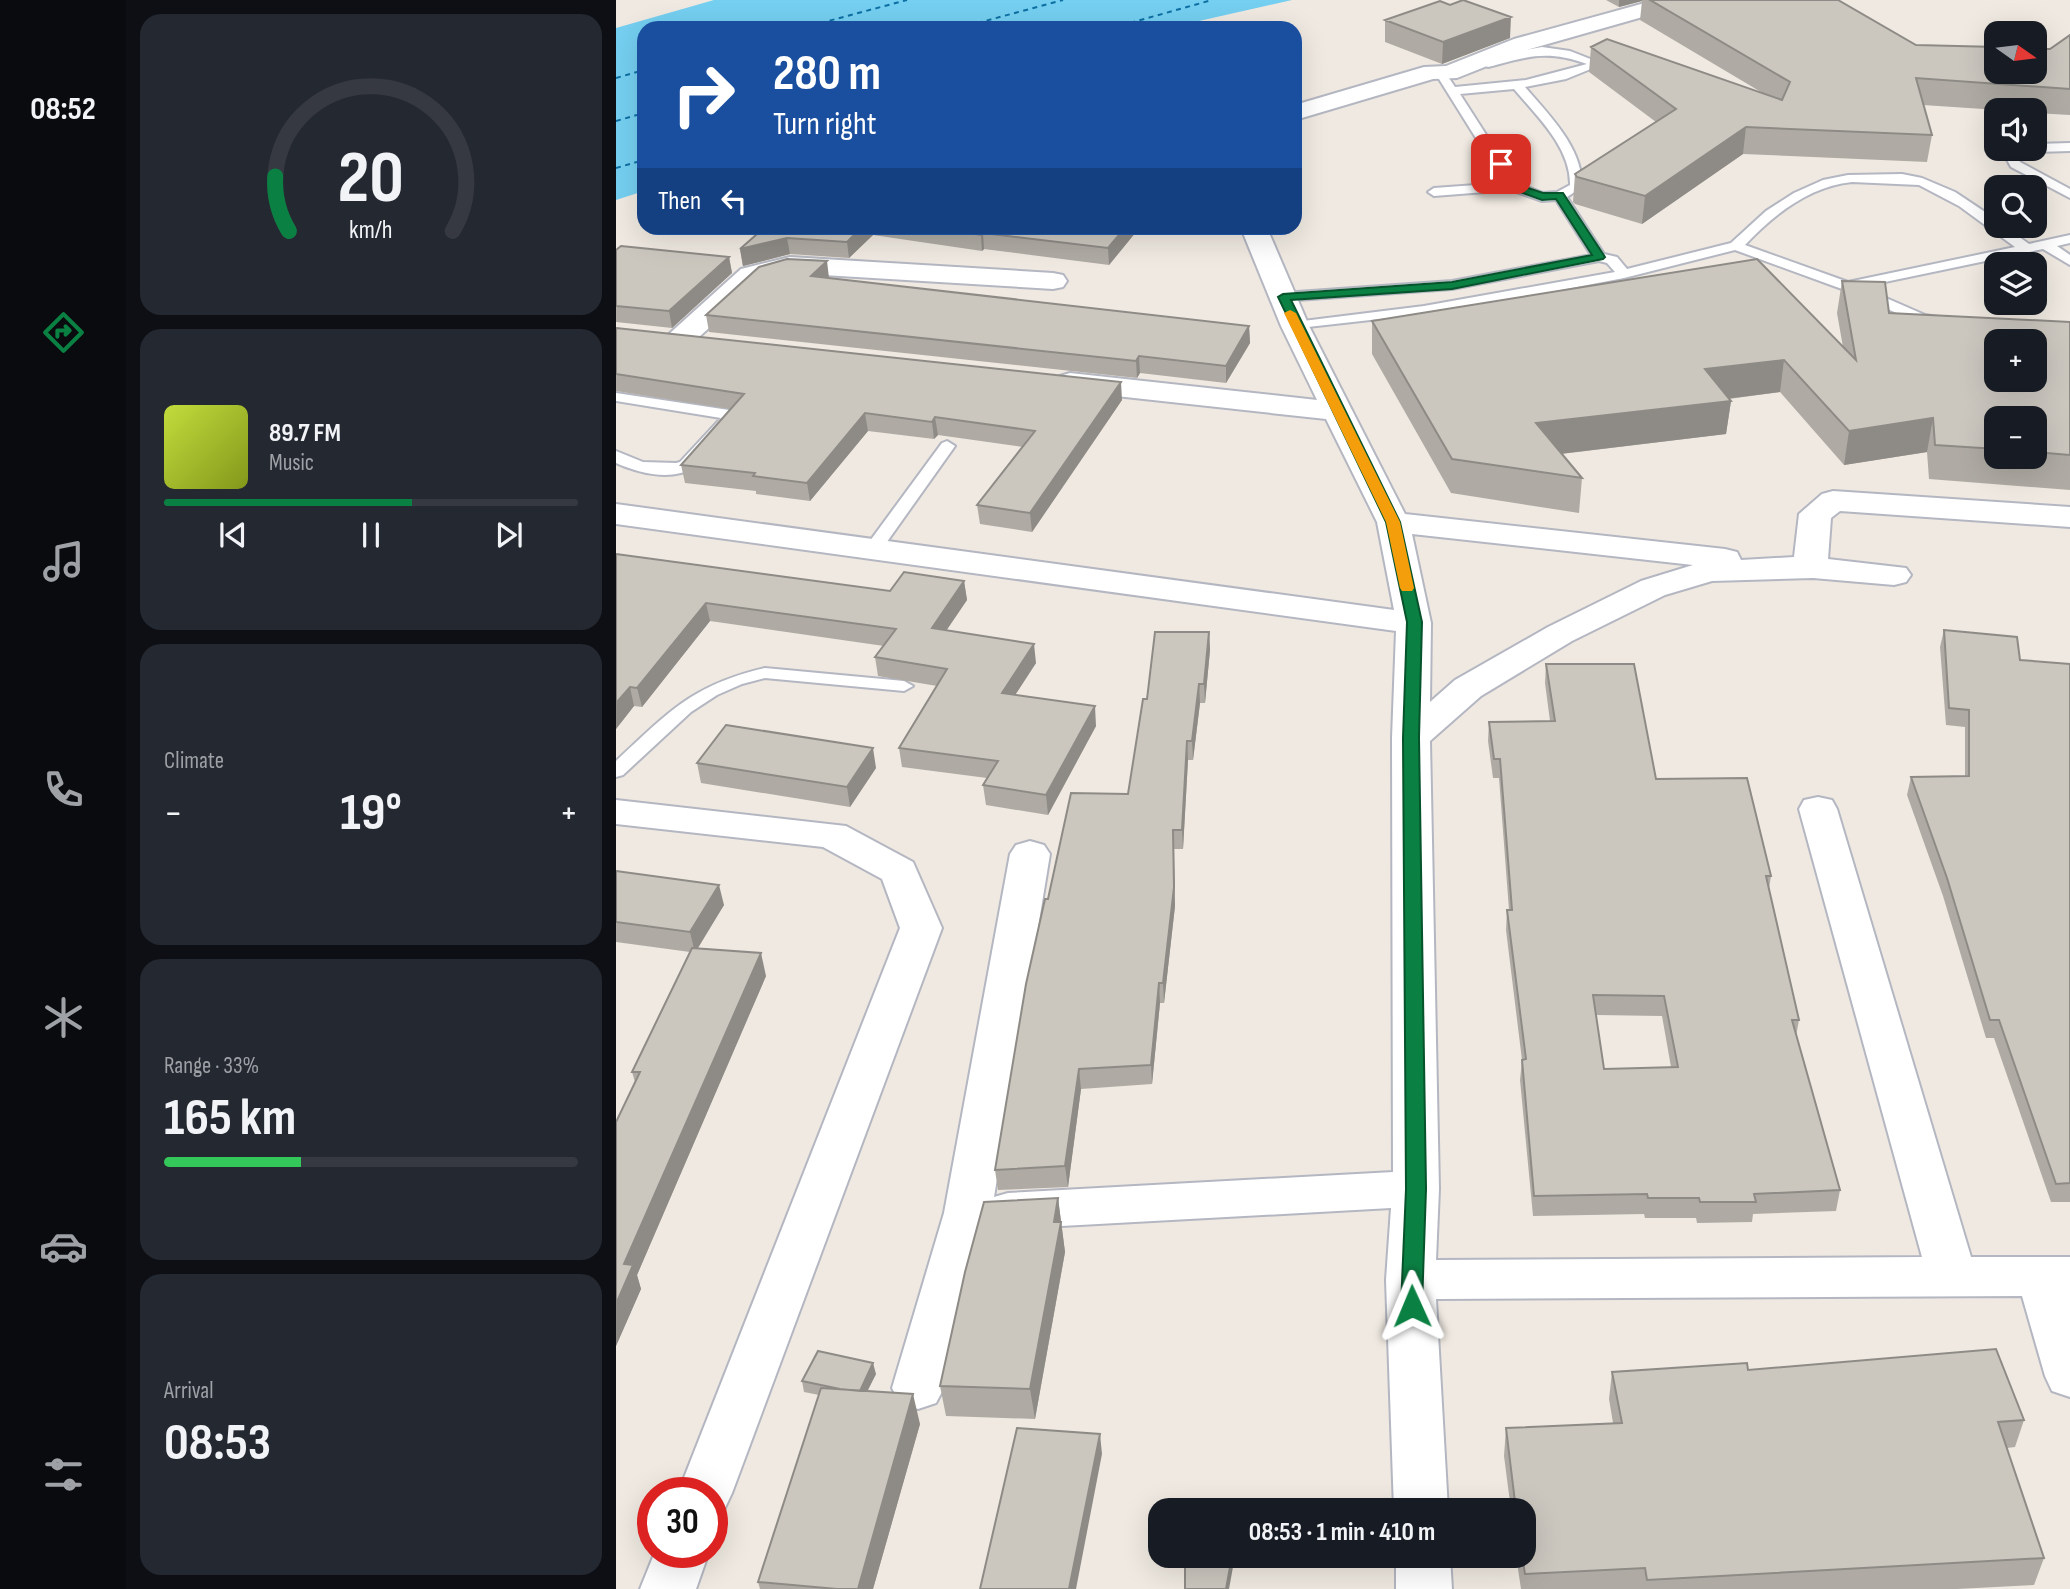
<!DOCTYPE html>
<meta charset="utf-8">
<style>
:root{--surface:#171b24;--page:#242831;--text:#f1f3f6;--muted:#9ea1a6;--line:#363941;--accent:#0b8043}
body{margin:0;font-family:"Sofia Sans Condensed",sans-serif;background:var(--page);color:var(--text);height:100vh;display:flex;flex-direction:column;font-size:26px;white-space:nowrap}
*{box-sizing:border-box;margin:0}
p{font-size:23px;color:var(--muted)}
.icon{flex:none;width:38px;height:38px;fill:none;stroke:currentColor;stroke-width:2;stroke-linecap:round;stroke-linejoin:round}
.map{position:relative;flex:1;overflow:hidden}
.panel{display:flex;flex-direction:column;gap:14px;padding:14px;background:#0d0f14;width:490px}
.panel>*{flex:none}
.banner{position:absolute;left:21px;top:21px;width:665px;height:214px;border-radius:21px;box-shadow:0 7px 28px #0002;background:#1a4fa0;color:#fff;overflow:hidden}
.needle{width:46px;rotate:104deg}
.tools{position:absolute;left:1368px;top:21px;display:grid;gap:14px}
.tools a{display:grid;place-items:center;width:63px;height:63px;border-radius:14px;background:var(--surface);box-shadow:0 7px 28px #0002;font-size:35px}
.speed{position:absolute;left:21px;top:1477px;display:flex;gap:14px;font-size:35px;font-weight:700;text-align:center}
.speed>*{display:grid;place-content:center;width:91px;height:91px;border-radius:50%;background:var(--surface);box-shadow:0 7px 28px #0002;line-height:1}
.speed .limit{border:10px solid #d22;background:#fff;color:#111}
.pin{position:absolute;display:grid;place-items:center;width:60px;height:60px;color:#fff;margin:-30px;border-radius:14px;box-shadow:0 4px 10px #0006}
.me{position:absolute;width:77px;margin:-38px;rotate:359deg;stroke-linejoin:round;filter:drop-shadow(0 0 5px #0008)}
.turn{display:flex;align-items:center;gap:24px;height:147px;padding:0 21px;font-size:32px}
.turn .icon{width:91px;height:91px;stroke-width:2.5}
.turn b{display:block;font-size:49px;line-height:60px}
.then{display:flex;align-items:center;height:66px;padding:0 21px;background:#0003;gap:14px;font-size:26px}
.big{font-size:52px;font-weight:700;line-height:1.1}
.panel .widget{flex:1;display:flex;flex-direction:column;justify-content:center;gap:10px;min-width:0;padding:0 24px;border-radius:21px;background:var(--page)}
.panel .dial{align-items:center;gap:0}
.dial svg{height:182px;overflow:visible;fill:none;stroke:var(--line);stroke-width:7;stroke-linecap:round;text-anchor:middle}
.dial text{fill:var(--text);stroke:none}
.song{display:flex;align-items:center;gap:21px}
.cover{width:84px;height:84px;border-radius:10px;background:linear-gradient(135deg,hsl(70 70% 55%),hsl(70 70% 35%))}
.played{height:7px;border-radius:4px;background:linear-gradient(90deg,var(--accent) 60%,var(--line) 60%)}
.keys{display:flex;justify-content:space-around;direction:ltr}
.heat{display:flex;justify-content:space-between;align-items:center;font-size:38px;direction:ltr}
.charge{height:10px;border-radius:5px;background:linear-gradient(90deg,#34c759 33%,var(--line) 0)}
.trip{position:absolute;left:532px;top:1498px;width:388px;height:70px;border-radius:21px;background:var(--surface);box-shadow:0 7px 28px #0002;font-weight:700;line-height:70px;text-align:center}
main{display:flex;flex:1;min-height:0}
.menu{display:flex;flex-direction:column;width:126px;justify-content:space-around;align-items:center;background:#090b0e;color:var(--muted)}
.menu .icon{width:49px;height:49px}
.menu .on{color:var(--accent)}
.menu b{font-size:32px;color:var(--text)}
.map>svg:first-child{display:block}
.water{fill:#75cff0}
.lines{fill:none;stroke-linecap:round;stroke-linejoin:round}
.ferry{stroke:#0d6fa3;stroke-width:2;stroke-dasharray:5 4.5;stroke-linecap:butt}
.service-casing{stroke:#b4b7c1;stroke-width:4}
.minor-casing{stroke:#b4b7c1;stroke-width:4}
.service{fill:#fff;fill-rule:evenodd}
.minor{fill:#fff;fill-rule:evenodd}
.wall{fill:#afaba4;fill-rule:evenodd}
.shaded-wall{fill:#8e8b86}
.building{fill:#cbc7bf;stroke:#8e8b86;stroke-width:2;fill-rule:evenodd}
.route{fill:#0b8043;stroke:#07532c;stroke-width:2}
.slow{fill:#f59e0b}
</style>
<main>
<nav class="menu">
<b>08:52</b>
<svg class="icon on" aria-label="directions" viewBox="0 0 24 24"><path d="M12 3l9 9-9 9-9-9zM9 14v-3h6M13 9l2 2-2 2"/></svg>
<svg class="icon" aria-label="music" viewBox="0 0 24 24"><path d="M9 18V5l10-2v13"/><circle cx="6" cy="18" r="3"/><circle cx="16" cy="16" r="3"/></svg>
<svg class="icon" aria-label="phone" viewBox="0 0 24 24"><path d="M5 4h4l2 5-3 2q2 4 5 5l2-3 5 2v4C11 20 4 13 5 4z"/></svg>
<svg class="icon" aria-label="climate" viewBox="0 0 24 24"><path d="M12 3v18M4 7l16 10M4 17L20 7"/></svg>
<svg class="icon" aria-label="car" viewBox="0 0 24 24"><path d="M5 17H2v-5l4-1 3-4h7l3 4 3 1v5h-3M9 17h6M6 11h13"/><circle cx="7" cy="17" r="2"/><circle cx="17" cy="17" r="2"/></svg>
<svg class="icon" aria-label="filters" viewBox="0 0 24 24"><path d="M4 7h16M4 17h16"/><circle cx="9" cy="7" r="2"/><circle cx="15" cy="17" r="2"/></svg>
</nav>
<section class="panel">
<div class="widget dial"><svg viewBox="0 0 100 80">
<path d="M14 69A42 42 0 1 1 86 69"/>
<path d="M14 69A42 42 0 0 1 8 45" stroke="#0b8043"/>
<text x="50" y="56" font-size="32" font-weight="700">20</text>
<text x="50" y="72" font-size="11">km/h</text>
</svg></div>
<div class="widget">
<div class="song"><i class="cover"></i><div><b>89.7 FM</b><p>Music</p></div></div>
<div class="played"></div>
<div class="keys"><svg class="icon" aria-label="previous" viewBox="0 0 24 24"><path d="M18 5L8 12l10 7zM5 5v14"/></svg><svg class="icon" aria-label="pause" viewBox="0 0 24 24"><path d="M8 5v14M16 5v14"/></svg><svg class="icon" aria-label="next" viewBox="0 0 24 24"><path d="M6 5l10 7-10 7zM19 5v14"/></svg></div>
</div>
<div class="widget"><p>Climate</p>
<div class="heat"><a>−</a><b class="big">19°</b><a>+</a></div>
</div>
<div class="widget"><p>Range · 33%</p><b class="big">165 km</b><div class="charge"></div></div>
<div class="widget"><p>Arrival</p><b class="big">08:53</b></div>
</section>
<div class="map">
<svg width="1454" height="1589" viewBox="0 0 1454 1589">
<rect width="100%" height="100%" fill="#efe9e1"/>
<!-- water -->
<path class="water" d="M 98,0 L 676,0 L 552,28 L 28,28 L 28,191 L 0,200 L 0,28 Z"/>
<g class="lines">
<!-- ferry -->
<path class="ferry" d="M 186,28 L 291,0
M 343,28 L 447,0
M 496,28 L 596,0
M 0,78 L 28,70
M 0,121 L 28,113
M 0,168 L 28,160"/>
<!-- service casing -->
<g class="service-casing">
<path id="service" d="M 926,47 L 954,51 L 987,64 L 950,79 L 909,87 C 933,115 967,148 966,187 L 951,197 L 988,254 L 1001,257 L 1011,269 L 1115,243 L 1150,211 L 1178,193 L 1207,180 L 1232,175 L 1286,174 L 1306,178 L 1339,192 L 1381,220 L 1381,226 L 1388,226 L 1413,244 L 1454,235 L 1454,243 L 1441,246 L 1454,255 L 1454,265 L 1427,249 L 1245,287 L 1309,315 L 1322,317 L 1324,320 L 1317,324 L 1301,322 L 1226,289 L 1119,250 L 1008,278 L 903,298 L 808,314 L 674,329 L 672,326 L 679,322 L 808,306 L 999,272 L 991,263 L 983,261 L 836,289 L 667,301 L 660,297 L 667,293 L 836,281 L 975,255 L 940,200 L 926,201 L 895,190 L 818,196 L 812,192 L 818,188 L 888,183 L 823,79 L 812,74 L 812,70 L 831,75 L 839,87 L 910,80 L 971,64 C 930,49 911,57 872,67 L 866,64 L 899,52 ZM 898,89 C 921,116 955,148 954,185 L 941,192 L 927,193 L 901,183 L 844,94 ZM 1236,182 L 1303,185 L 1343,206 L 1399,247 L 1232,282 L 1129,245 C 1157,215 1194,186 1236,182 Z
M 1454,143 L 1454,151 L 1420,152 L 1402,158 L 1404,162 L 1454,189 L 1454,198 L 1395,167 L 1390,158 L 1395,150 L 1419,149 L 1419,144 Z
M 0,393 L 113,410 L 118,412 L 121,419 C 110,432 89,459 76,468 C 55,482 20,472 0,463 L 0,451 L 27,462 L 60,463 L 64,462 L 105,418 L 0,401 Z
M 331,441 L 339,446 L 263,553 L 251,553 L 249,549 L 251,545 L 326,443 Z
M 149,668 L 288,681 L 297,686 L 288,691 L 149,678 L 126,684 L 101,695 L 75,712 L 7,775 L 0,777 L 0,761 C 53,712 76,685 149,668 Z"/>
</g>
<!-- minor casing -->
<g class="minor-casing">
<path id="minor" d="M 1036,1 L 1044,2 L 1047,7 L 1044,12 L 914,49 L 841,78 L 817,79 L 679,120 L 679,105 L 808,67 L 830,66 L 898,39 Z
M 625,228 L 651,228 L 693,326 L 789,514 L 1109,549 L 1121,552 L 1125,560 L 1178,557 L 1183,514 L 1206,494 L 1217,491 L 1454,507 L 1454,527 L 1224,511 L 1215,518 L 1212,559 L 1290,568 L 1295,575 L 1290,582 L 1278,585 L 1197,578 L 1096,581 L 1049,595 L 956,641 L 865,696 L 814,741 L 823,1189 L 820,1260 L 1306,1257 L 1183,809 L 1188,800 L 1202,797 L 1216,800 L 1221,809 L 1355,1257 L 1454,1257 L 1454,1397 L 1436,1391 L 1429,1376 L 1406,1296 L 820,1299 L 832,1510 L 778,1510 L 770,1280 L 775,1208 L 392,1229 L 375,1224 L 374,1221 L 328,1388 L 320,1403 L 302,1409 L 284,1403 L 276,1388 L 328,1213 L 394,854 L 400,845 L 414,841 L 428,845 L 434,854 L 378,1197 L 392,1193 L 777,1172 L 776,738 L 780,631 L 0,524 L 0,504 L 778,610 L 761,522 L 710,419 L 454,391 L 444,388 L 439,382 L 444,376 L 454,373 L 701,400 L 665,326 ZM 796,534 L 1077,565 L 1025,581 L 932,627 L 839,680 L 814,702 L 815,623 Z
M 174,257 L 437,273 L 447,275 L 451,281 L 447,287 L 437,289 L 174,273 L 145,281 L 73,346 L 63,349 L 53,346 L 49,340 L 53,334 L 125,269 Z
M 0,800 L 230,826 L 297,862 L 326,928 L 116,1493 L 108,1510 L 96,1514 L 96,1493 L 62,1493 L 284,928 L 266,879 L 207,847 L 0,824 Z
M 39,1552 L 93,1552 L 80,1589 L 24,1589 Z
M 780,1556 L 834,1556 L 836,1589 L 780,1589 Z"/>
</g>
<!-- service -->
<use href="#service" class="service"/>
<!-- minor -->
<use href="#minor" class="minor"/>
</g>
<!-- wall -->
<path class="wall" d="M 990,0 L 1222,0 L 1300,45 L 1434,49 L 1454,35 L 1454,115 L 1419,113 L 1419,110 L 1382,110 L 1307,105 L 1316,135 L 1311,162 L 1127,154 L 1026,224 L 959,204 L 957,202 L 959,174 L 1040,122 L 973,72 L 975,47 L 1145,92 L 1024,20 L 1026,1 L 1003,7 Z
M 769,20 L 894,38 L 826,64 L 769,42 Z
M 148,228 L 519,228 L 520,232 L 493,265 L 368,249 L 366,251 L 257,235 L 233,258 L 174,254 L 127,266 L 124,249 Z
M 0,250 L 113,257 L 116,273 L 56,328 L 0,322 Z
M 213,278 L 633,326 L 634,343 L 610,383 L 524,373 L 521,378 L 93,332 L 90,315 Z
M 1226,281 L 1273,313 L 1454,322 L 1454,490 L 1313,479 L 1311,452 L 1228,465 L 1164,392 L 1113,399 L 1115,401 L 1110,434 L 945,454 L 966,478 L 963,513 L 835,493 L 756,354 L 756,321 L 1227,347 L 1221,313 ZM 1381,418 L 1419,418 L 1419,457 L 1381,457 Z
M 0,328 L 506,400 L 416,532 L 364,524 L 361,505 L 407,447 L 322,435 L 318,439 L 252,431 L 194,501 L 140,494 L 140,491 L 69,483 L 65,465 L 114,409 L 0,391 Z
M 0,554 L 274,591 L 348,581 L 351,600 L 330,631 L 420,663 L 399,695 L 480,726 L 432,815 L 370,805 L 367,785 L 371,778 L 286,767 L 283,748 L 321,686 L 262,676 L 259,657 L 268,646 L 94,621 L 26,707 L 18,706 L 0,729 Z
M 1328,630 L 1404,660 L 1454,664 L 1454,1202 L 1435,1202 L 1378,1038 L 1370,1038 L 1327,896 L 1291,795 L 1295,777 L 1349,776 L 1349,727 L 1330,725 L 1324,647 Z
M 593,632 L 594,650 L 589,703 L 584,703 L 577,760 L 572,760 L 567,849 L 558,849 L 559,906 L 548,1003 L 544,1003 L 536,1084 L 465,1089 L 452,1187 L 382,1190 L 379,1170 L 432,899 L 512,794 L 531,699 Z
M 930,664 L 1040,779 L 1155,876 L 1153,888 L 1183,1020 L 1180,1036 L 1224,1190 L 1220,1211 L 1137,1214 L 1136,1222 L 1081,1223 L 1080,1218 L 1029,1218 L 1028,1214 L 917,1216 L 904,1080 L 906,1060 L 890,930 L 891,910 L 893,910 L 883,778 L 877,778 L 872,741 L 873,722 L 934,721 L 929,683 ZM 980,1015 L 1046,1016 L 1055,1067 L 988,1069 Z
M 81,763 L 260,768 L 234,807 L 85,783 Z
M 0,871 L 108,905 L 81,948 L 150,976 L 21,1275 L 25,1289 L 0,1346 L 19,1082 L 16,1072 L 74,952 L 0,942 Z
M 442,1198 L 449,1252 L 419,1419 L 330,1416 L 324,1386 Z
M 1132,1370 L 1408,1420 L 1399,1447 L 1391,1448 L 1428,1558 L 1418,1585 L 1341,1589 L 905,1589 L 900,1556 L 908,1556 L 908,1510 L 895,1510 L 888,1456 L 890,1428 L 997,1423 L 993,1399 L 996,1372 Z
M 260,1374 L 251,1391 L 304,1424 L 257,1589 L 144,1589 L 142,1582 L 203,1395 L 188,1392 L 186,1381 Z"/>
<!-- shaded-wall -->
<path class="shaded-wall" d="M 1003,0 L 1026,0 L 1026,1 L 1003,7 Z
M 895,17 L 894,38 L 826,64 L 827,42 Z
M 1130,127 L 1127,154 L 1026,224 L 1029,196 Z
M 245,228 L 256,228 L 257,235 L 233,258 L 231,242 Z
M 509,228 L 519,228 L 520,232 L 493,265 L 492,248 Z
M 367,233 L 368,249 L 366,251 L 365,235 Z
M 171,238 L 174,254 L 127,266 L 124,249 Z
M 113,257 L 116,273 L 56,328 L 53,311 Z
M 211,261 L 213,278 L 195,276 Z
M 633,326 L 634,343 L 610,383 L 610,366 Z
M 523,356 L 524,373 L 521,378 L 520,361 Z
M 1168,360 L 1164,392 L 1085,402 L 1089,369 Z
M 505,382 L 506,400 L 416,532 L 414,513 Z
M 1115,401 L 1110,434 L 918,457 L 920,423 Z
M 249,413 L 252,431 L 194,501 L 191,483 Z
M 319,417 L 322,435 L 318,439 L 316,422 Z
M 1317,418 L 1311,452 L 1228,465 L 1233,431 Z
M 348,581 L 351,600 L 319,647 L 316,628 Z
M 90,603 L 94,621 L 26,707 L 21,688 Z
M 593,632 L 594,650 L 589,703 L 588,684 Z
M 418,644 L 420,663 L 388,712 L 386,693 Z
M 583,684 L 584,703 L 577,760 L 576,741 Z
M 14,687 L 18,706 L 0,729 L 0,703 Z
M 479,706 L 480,726 L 432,815 L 430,795 Z
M 571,741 L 572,760 L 567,849 L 566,830 Z
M 257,748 L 260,768 L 234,807 L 231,787 Z
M 557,830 L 559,906 L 548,1003 L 547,983 Z
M 103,885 L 108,905 L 79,953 L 74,932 Z
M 145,953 L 150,976 L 21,1275 L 25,1289 L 0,1346 L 0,1304 L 8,1264 Z
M 543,983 L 544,1003 L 536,1084 L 535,1065 Z
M 463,1069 L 465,1089 L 452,1187 L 449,1166 Z
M 442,1198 L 449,1252 L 419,1419 L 414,1389 Z
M 257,1363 L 260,1374 L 245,1404 L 242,1393 Z
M 297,1394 L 304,1424 L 257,1589 L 242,1589 Z
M 484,1434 L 486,1454 L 460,1589 L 453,1589 Z
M 616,1556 L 619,1556 L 613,1589 L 610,1589 Z"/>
<!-- building -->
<path class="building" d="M 847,0 L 895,17 L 827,42 L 769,20 L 824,1 L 834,5 Z
M 1034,0 L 1222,0 L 1300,45 L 1381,47 L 1381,72 L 1419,72 L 1419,49 L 1434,49 L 1454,35 L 1454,89 L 1300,78 L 1316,135 L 1130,127 L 1029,196 L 961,177 L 959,174 L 1060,109 L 975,47 L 991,39 L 1166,100 L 1174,82 Z
M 148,228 L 245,228 L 231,242 L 171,238 L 124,249 Z
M 317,228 L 509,228 L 492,248 L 367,233 L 365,235 Z
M 5,246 L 113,257 L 53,311 L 0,306 L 0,250 Z
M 171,259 L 211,261 L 195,276 L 633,326 L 610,366 L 523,356 L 520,361 L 90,315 L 143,267 Z
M 1141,259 L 1240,360 L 1226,281 L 1269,282 L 1273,313 L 1454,322 L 1454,455 L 1419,452 L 1419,418 L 1381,418 L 1381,449 L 1319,445 L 1317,418 L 1233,431 L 1168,360 L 1089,369 L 1115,401 L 920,423 L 966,478 L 836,459 L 756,321 ZM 1381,341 L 1419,341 L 1419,380 L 1381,380 Z
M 0,328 L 505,382 L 414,513 L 361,505 L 419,431 L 319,417 L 316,422 L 249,413 L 191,483 L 137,476 L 139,473 L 65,465 L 128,394 L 0,374 Z
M 0,554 L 274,591 L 288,572 L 348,581 L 316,628 L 418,644 L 386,693 L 479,706 L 430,795 L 367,785 L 382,761 L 283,748 L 331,669 L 259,657 L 280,629 L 90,603 L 21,688 L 14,687 L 0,703 Z
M 1328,630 L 1401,637 L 1404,660 L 1454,664 L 1454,1183 L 1440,1184 L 1383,1020 L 1374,1020 L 1331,878 L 1295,777 L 1353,776 L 1353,710 L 1333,708 Z
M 539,632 L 593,632 L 588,684 L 583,684 L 576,741 L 571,741 L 566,830 L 557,830 L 558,887 L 547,983 L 543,983 L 535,1065 L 463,1069 L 449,1166 L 379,1170 L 410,984 L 429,899 L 432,899 L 455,793 L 512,794 L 527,699 L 531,699 Z
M 930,664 L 1018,664 L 1040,779 L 1131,778 L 1155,876 L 1150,876 L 1183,1020 L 1176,1020 L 1224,1190 L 1138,1194 L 1140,1202 L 1084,1202 L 1083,1198 L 1032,1198 L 1031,1194 L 918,1196 L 906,1060 L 910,1059 L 891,910 L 896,910 L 884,759 L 878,759 L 873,722 L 939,721 ZM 977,995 L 1048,996 L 1062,1067 L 988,1069 Z
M 110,725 L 257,748 L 231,787 L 81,763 Z
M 0,871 L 103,885 L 74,932 L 0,922 Z
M 76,948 L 145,953 L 8,1264 L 17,1265 L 0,1304 L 0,1122 L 24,1072 L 16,1072 Z
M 442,1198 L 438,1222 L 445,1222 L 414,1389 L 324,1386 L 349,1272 L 368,1202 Z
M 1380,1349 L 1408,1420 L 1382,1422 L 1428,1558 L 1031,1580 L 1029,1568 L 909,1574 L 906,1556 L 908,1556 L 908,1510 L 900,1510 L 890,1428 L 1006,1423 L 996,1372 L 1131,1363 L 1132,1370 Z
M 202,1351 L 257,1363 L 244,1391 L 224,1389 L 186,1381 Z
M 205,1388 L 297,1394 L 242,1589 L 221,1589 L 142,1582 Z
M 401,1428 L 484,1434 L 453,1589 L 364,1589 Z
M 569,1556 L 616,1556 L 610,1589 L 569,1589 Z"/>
<!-- route -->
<path class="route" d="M 885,161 L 888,162 L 900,184 L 927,193 L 947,193 L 989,257 L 987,259 L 836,289 L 675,300 L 784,522 L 806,622 L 803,738 L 810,1189 L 806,1306 L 803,1311 L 796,1314 L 788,1311 L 785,1306 L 790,1189 L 787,738 L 791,622 L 770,522 L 662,297 L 667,294 L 836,282 L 976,255 L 940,199 L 926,200 L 893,188 L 880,164 Z"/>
<!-- slow -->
<path class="slow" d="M 674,310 L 680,313 L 784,522 L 798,588 L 796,591 L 786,591 L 784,588 L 770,522 L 668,313 Z"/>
</svg>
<div class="tools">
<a><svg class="needle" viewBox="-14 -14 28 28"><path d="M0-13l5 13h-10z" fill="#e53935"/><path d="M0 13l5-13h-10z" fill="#9ea1a6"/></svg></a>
<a><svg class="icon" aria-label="sound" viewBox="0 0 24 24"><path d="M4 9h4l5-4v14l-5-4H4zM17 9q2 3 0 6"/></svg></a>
<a><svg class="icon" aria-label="search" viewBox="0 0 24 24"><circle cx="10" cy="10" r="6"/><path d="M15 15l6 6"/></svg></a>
<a><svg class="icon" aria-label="layers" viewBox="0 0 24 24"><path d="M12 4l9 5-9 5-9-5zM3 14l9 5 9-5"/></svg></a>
<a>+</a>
<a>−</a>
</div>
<div class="speed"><div class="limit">30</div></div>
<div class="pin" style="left:885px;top:164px;background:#d93025"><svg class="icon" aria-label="arrive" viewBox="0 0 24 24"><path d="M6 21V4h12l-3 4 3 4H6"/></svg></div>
<svg class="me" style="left:796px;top:1306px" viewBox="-20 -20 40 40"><path d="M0-17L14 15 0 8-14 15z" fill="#0b8043" stroke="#fff" stroke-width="4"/></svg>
<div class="trip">08:53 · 1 min · 410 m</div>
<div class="banner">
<div class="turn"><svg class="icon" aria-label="right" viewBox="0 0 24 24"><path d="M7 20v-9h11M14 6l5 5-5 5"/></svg><div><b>280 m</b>Turn right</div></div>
<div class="then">Then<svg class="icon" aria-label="left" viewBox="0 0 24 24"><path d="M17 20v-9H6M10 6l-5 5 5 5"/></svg></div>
</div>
</div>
</main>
